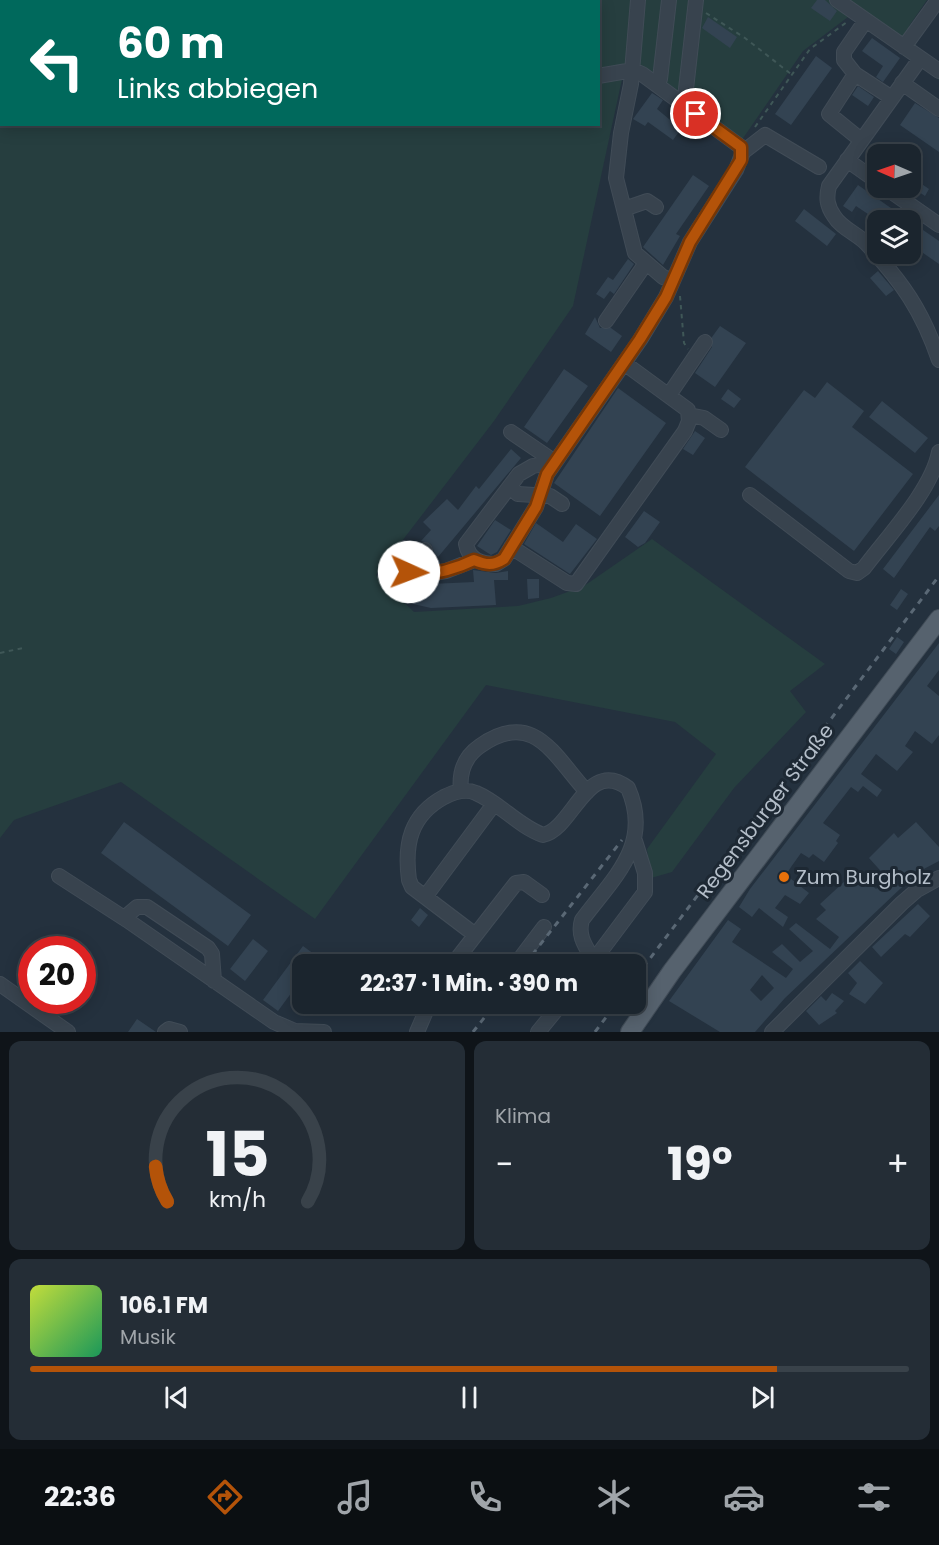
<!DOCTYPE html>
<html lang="de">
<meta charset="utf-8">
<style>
:root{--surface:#1b252e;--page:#242d36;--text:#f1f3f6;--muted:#a0a5aa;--line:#39424a;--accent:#b45309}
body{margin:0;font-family:Poppins,sans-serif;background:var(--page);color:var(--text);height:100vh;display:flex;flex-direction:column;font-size:22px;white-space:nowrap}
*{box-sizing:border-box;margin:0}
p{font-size:20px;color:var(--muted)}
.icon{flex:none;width:33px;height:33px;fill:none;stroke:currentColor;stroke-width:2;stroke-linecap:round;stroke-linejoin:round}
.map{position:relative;height:1032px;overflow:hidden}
.panel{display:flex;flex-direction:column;gap:9px;padding:9px;background:#0f1419;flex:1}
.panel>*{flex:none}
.banner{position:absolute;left:0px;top:0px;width:600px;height:126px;box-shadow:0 3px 15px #0003,0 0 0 2px var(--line);background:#00695c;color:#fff;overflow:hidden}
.needle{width:39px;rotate:272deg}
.tools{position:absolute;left:867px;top:144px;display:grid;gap:12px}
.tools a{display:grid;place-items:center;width:54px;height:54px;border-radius:12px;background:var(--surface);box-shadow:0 3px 15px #0003,0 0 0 2px var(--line);font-size:30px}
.speed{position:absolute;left:18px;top:936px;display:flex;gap:12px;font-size:30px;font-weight:700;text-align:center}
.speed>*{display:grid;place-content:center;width:78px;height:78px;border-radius:50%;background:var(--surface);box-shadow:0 3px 15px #0003,0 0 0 2px var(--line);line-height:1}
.speed .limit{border:9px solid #d22;background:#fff;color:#111}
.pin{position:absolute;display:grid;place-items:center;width:51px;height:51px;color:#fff;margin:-26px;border:3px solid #fff;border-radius:50%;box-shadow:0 2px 6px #0007}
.me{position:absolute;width:66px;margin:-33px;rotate:92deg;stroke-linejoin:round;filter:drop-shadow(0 0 4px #0008)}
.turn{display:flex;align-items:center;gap:21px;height:126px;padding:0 18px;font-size:27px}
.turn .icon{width:78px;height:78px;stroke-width:2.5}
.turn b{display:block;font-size:42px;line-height:51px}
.big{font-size:45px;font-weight:700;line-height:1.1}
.panel .tile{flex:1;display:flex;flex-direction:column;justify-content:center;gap:9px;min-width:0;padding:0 21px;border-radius:12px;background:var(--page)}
.panel .dial{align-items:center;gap:0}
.dial svg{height:156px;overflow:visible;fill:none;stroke:var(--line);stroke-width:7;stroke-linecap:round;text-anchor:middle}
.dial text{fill:var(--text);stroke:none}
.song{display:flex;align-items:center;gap:18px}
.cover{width:72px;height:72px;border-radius:9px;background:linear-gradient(135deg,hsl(70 70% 55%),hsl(150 70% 35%))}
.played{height:6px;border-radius:3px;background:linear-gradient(90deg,var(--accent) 85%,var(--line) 85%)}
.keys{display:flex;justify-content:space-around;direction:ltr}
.heat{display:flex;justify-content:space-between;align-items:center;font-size:33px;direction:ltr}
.panel .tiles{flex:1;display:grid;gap:9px;grid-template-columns:1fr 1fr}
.tile:last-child{grid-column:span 2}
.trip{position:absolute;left:292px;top:954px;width:354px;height:60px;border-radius:12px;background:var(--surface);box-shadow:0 3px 15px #0003,0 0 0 2px var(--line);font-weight:700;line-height:60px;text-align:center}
.menu{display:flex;height:96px;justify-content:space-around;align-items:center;background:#0b0f12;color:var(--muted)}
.menu .icon{width:42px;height:42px}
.menu .selected{color:var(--accent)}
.menu b{font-size:27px;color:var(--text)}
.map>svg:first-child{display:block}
.green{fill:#263e3f;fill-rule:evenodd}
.building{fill:#334352;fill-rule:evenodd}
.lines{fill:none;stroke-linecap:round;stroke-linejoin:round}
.minor-casing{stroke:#414c57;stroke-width:16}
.major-casing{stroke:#414c57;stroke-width:20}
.path{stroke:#3f5757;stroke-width:2;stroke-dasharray:4.5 4.5;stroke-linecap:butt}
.minor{stroke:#38434e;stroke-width:14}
.major{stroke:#56626e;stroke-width:18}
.rail{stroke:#5a6875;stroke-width:3;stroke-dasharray:6 6;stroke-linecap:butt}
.route-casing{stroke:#753606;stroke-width:15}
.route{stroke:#b45309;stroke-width:10}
.food-dot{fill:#e8710a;stroke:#1d2833;stroke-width:2}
.labels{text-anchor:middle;stroke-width:6;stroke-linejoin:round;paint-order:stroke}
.street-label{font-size:20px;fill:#b4bec9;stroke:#1d2833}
.poi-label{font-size:20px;fill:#b4bec9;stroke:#1d2833;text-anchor:start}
</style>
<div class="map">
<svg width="939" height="1032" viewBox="0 0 939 1032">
<rect width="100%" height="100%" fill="#24313e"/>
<!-- green -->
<path class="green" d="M 0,0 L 927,0 L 909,26 L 916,30 L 916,48 L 939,63 L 939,80 L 848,17 L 803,51 L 737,147 L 648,82 L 622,79 L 573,306 L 494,421 L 376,575 L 414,612 L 518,606 L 551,598 L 584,586 L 652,539 L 825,664 L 790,691 L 806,712 L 734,788 L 672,872 L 651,878 L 647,849 L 716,754 L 675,722 L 486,685 L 315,919 L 121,782 L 14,820 L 0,838 ZM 2,2 L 598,2 L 598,124 L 2,124 Z"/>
<!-- building -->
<path class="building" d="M 817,0 L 825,0 L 837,11 L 830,21 L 811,8 Z
M 708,17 L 737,37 L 730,48 L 702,28 Z
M 872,38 L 900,58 L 883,82 L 876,77 L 883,66 L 862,51 Z
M 816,56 L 832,68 L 791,125 L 775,114 Z
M 858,86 L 874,97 L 868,106 L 852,95 Z
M 652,93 L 663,100 L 657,109 L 681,129 L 673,140 L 648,122 L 645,126 L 633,119 Z
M 915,103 L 939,118 L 939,152 L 900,125 Z
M 693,175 L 709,186 L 676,234 L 680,236 L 663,265 L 643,247 Z
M 910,176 L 929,189 L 925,196 L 910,186 Z
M 858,185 L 888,206 L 909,220 L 877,220 L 856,206 L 852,212 L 843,206 Z
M 804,209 L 836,234 L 827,246 L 795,221 Z
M 910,221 L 939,241 L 939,264 L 910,244 Z
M 628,259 L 634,264 L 614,294 L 610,291 L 604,299 L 596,294 L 608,277 L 613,280 Z
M 878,271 L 894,290 L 886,296 L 870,278 Z
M 595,317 L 600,328 L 611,328 L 622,336 L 611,352 L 585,334 Z
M 720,326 L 746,343 L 715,387 L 695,373 L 712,347 L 712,337 Z
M 564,369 L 588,386 L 547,443 L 524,427 Z
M 827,382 L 864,411 L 852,427 L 913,474 L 854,551 L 745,467 L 804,390 L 815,398 Z
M 618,388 L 666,423 L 600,516 L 554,483 Z
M 728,389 L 741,399 L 734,408 L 721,399 Z
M 882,401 L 928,438 L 915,453 L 869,417 Z
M 695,431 L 705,438 L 693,455 L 683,449 Z
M 511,449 L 521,458 L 438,557 L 434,552 L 431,544 L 421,541 L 431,530 L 423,522 L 447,499 L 458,510 L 476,486 L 479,489 Z
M 939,495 L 939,526 L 935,531 L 930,527 L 894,578 L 883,569 Z
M 644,511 L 660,522 L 645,543 L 638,547 L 625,537 Z
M 495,520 L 511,530 L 497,552 L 491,555 L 477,546 Z
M 536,523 L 563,542 L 576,524 L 597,539 L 570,574 L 524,544 Z
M 473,570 L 496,573 L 508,571 L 508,580 L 494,580 L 496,605 L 431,608 L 413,604 L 405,596 L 414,585 L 417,584 L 431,596 L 431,584 L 474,582 Z
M 527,579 L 539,579 L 539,598 L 528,599 Z
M 901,589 L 908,594 L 897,610 L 890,605 Z
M 897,637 L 904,642 L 896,654 L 889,649 Z
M 939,643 L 939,670 L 927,686 L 939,696 L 939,735 L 932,744 L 915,731 L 905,746 L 913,752 L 897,771 L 876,754 L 861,774 L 882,790 L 877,797 L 863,786 L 858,792 L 851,787 L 823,823 L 840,835 L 836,841 L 838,843 L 824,862 L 813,854 L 809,858 L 801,853 L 791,867 L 786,875 L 809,893 L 800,904 L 785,895 L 775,908 L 788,917 L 783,927 L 759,908 L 752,917 L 739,907 L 750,889 Z
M 124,822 L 251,915 L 228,946 L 101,853 Z
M 916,822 L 939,847 L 939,861 L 920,871 L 900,889 L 785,998 L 755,1032 L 720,1032 L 669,1001 L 728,920 L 741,929 L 732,942 L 786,978 L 793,969 L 772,952 L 782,944 L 800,962 L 813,951 L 789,929 L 796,923 L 830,949 L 839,937 L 816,919 L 826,910 L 820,904 L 845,881 L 851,887 L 862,876 L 876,889 L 887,878 L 869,858 L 894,833 L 898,838 ZM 762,975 L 774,988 L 761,1001 L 750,990 Z
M 918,904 L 930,916 L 910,937 L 905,934 L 881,957 L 872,947 Z
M 420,908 L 428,915 L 419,927 L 411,920 Z
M 253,939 L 268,951 L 245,981 L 230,969 Z
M 303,946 L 318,957 L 312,964 L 303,964 L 303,977 L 278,1011 L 263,1000 Z
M 860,961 L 883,983 L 865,1004 L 849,994 L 857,983 L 848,973 Z
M 832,993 L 844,1001 L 835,1011 L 837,1013 L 819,1025 L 806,1011 L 821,996 L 826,1001 Z
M 137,1019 L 156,1032 L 128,1032 Z"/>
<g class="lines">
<!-- minor casing -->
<g class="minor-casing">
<path id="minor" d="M 638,0 L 631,84 L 621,133 L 616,178 L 635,253 L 663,277 L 673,281
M 837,0 L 939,71
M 866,20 L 844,52 L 844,60 L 855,74 L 892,98
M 904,47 L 938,0
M 920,59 L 829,186 C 826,198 827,206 834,216 C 841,228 856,233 866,243 C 902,282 922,310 939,360
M 633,70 L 642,74 L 741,147 L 743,152
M 855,74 L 829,114 L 861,140
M 598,76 L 633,70
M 902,83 L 939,109
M 656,84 L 660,79 L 669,0
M 681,103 L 685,98 L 696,0
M 847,160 L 878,182
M 886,188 L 939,225
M 624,209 L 647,201 L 656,207
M 606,321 L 646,263
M 669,395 L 705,342
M 689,415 L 704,418 L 721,430
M 511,432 L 555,462
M 555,462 L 533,466 L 519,474 L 466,544 C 469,560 481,564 496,564 L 504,559 L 536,507 L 547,474 L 640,340 L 666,297 L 690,242 L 736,170 L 743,152 L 765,135 L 819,167
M 512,484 L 512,489 L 518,494 L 550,496 L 562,504
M 750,495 L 849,571 L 857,573 L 864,568 C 887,537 932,490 939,452
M 511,547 L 567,583 L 576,584 L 685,431 L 689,421 L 688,410 L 624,363
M 425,550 L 410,567 L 409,572 L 413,576 L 446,571 L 474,560
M 461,791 C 459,773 464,757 480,746 C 534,708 554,756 587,792
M 59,876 L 127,920 L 274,1022 L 295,1031 L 324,1032
M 425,897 L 494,804
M 124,918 L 137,907 L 147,907 L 208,948 L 212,954 L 214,981
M 474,934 L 412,887 L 409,880 C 404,843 411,815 444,797 C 454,792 465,788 476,793 C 500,803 518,826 543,835 C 573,829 587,757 628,788 C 653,845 613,878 582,920 C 577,936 586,947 594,961
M 453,964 L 516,883 L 524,882 L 542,895
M 516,964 L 544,927
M 591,964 L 645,892 L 645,873 L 635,841
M 0,984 L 68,1032
M 461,1004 L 483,1004
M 165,1032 L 169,1029 L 180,1032
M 417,1032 L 429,1004
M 538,1032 L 561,1004
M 772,1032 L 902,903 L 917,890 L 939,878"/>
</g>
<!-- major casing -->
<g class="major-casing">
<path id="major" d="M 630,1032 L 672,971 L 939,619"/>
</g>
<!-- path -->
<path class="path" d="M 79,0 L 80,2
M 521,2 L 522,0
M 573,2 L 573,0
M 706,13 L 745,38 L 791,74
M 755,127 L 810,49 L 847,22
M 680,296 L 684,343 L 688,349
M 0,653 L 23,648"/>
<!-- minor -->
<use href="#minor" class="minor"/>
<!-- major -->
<use href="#major" class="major"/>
<!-- rail -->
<path class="rail" d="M 525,964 L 622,840
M 636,977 L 939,576
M 473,1032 L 495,1004
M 595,1032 L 616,1004"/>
</g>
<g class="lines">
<!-- route casing -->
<g class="route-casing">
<path id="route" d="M 409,572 L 413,576 C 435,574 454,570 474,560 C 486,565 493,566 504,559 L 536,507 L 547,474 L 640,339 L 666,297 L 690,242 L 741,160 L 741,147 L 696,114"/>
</g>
<!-- route -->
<use href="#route" class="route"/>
</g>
<!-- markers -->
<circle class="food-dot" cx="784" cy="877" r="6"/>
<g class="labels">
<!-- street labels -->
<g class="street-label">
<text transform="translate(765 811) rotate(-53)" y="7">Regensburger Straße</text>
</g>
<!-- poi labels -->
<g class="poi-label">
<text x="796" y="884">Zum Burgholz</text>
</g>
</g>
</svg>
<div class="tools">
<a><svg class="needle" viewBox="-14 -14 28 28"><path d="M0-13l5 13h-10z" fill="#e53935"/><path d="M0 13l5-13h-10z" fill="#a0a5aa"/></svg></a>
<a><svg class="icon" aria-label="layers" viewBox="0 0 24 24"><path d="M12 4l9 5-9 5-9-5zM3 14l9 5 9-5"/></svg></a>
</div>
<div class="speed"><div class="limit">20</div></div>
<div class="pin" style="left:696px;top:114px;background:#d93025"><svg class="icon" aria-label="arrive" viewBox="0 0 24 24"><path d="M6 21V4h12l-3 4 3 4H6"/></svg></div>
<svg class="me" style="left:409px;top:572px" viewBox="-20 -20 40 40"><circle r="19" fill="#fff"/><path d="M0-13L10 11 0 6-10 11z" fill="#b45309"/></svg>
<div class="trip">22:37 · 1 Min. · 390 m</div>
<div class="banner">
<div class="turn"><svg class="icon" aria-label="left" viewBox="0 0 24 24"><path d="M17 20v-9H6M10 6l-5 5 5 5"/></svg><div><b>60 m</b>Links abbiegen</div></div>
</div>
</div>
<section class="panel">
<div class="tiles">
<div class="tile dial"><svg viewBox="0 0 100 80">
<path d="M14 69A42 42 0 1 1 86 69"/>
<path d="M14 69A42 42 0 0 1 8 51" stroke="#b45309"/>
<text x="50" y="56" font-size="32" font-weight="700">15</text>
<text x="50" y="72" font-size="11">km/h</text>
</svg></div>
<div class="tile"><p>Klima</p>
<div class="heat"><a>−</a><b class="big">19°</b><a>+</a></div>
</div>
<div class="tile">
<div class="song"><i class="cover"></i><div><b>106.1 FM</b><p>Musik</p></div></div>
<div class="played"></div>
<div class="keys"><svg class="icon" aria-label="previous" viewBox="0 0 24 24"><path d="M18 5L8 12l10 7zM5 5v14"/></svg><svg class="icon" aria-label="pause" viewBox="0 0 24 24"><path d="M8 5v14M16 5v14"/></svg><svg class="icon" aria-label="next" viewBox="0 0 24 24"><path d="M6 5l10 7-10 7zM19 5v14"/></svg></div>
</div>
</div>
</section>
<nav class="menu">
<b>22:36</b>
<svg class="icon selected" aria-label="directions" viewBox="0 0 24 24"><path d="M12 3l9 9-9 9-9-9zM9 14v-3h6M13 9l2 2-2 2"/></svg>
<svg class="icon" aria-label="music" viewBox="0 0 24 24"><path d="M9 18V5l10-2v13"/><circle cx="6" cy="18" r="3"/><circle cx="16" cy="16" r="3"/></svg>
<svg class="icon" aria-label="phone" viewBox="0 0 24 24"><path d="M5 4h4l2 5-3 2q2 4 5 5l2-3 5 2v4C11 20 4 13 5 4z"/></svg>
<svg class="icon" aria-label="climate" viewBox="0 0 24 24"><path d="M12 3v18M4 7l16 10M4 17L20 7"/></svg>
<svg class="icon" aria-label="car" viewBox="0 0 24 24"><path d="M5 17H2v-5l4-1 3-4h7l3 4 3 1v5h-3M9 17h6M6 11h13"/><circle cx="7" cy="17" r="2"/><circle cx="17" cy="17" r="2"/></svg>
<svg class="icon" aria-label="filters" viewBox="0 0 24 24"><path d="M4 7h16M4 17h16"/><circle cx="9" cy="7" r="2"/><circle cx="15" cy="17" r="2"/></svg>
</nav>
